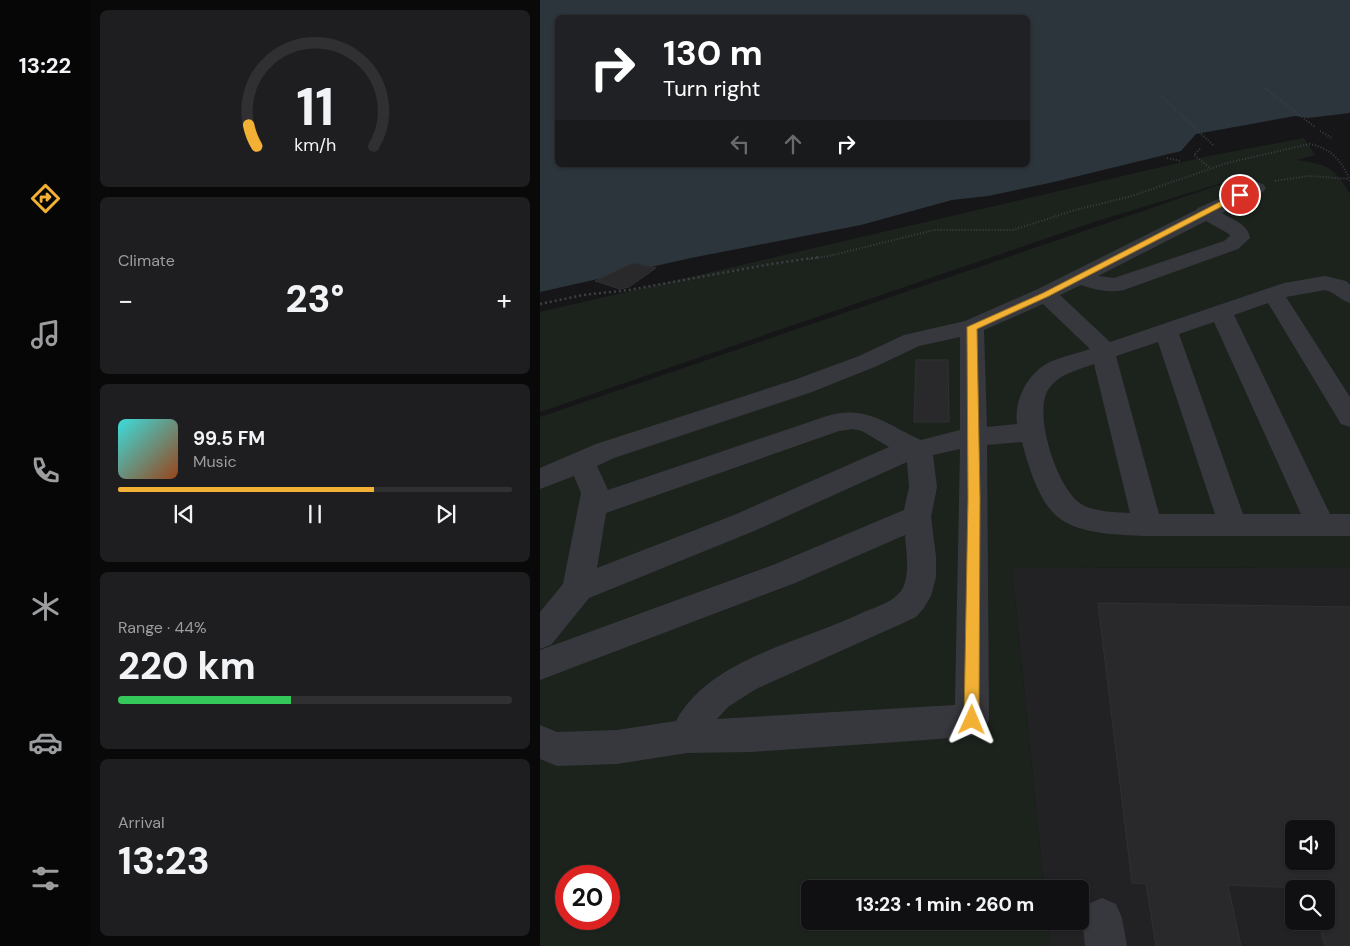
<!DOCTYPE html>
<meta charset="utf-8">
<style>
:root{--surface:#101012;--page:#1e1e20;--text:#f1f3f6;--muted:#9c9d9f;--line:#303032;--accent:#f2b134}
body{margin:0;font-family:"DM Sans",sans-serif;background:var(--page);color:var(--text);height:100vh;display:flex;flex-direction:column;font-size:19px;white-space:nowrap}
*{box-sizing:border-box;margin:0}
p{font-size:16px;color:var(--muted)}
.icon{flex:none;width:28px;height:28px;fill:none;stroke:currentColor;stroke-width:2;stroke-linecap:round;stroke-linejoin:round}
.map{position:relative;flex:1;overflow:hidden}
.sheet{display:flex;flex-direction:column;gap:10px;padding:10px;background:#09090a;width:450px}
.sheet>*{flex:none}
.top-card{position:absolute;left:15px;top:15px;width:475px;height:152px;border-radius:8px;box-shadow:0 1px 4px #0004,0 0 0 1px var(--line);background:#202124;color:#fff;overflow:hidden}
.tools{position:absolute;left:745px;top:820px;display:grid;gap:10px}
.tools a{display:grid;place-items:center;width:50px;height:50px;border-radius:8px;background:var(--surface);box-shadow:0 1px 4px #0004,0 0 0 1px var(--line);font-size:25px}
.speed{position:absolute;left:15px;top:865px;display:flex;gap:10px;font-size:25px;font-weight:700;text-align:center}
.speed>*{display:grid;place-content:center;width:65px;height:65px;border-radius:50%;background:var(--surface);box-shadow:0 1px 4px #0004,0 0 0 1px var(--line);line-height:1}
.speed .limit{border:8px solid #d22;background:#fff;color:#111}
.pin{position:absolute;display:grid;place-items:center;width:42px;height:42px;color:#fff;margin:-21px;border:2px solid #fff;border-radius:50%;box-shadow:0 1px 5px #0007}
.me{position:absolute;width:55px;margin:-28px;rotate:1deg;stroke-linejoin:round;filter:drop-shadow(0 0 4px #0008)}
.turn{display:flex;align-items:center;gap:18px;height:105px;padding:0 25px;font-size:22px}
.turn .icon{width:65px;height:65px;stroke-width:2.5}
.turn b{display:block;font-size:35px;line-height:42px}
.lanes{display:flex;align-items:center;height:48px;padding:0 25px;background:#0003;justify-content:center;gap:25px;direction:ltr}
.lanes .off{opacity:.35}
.big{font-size:38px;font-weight:800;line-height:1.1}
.sheet .tile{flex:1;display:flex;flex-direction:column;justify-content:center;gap:8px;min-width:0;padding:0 18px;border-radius:8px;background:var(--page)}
.sheet .dial{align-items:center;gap:0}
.dial svg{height:130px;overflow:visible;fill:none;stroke:var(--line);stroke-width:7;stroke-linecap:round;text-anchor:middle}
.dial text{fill:var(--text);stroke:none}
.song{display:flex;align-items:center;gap:15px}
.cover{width:60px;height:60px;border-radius:8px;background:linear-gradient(135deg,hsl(180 70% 55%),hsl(20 70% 35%))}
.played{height:5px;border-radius:2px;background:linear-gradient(90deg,var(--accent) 65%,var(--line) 65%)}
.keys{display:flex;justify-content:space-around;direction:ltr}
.heat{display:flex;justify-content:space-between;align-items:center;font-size:28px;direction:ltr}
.charge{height:8px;border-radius:4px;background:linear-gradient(90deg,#34c759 44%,var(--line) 0)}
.trip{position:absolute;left:261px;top:880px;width:288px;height:50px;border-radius:8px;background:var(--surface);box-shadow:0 1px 4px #0004,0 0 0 1px var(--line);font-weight:800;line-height:50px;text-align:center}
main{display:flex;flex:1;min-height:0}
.tabs{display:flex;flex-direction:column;width:90px;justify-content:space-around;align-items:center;background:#060607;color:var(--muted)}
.tabs .icon{width:35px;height:35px}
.tabs .current{color:var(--accent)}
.tabs b{font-size:22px;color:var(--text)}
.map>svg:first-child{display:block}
.built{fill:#222225;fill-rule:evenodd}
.green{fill:#1c231d;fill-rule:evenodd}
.water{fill:#2c353c;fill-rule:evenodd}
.building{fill:#29292c;stroke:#303034;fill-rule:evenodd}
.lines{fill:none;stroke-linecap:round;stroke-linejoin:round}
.path-far1{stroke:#3d3f44;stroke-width:2;stroke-dasharray:1 2;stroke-linecap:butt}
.path{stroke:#3d3f44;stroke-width:2.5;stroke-dasharray:2 3;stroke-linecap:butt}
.minor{fill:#37383d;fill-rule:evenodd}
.route{fill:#f2b134;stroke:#9d7322}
</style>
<main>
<nav class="tabs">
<b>13:22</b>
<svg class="icon current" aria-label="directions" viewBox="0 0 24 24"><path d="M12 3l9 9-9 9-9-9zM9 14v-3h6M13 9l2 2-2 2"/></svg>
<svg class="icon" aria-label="music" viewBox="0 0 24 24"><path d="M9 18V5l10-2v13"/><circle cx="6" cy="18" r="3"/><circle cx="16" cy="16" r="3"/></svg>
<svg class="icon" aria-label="phone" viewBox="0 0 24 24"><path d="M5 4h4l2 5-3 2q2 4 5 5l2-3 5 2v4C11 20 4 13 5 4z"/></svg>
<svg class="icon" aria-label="climate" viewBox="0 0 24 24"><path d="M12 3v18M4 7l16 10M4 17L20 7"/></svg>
<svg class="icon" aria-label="car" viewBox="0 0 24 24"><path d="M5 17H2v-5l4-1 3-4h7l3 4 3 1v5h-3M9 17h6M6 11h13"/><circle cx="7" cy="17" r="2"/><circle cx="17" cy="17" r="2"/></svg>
<svg class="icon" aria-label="filters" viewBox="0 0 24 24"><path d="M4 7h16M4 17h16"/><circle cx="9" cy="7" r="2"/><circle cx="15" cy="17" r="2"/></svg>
</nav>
<section class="sheet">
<div class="tile dial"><svg viewBox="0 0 100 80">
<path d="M14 69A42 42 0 1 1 86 69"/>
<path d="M14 69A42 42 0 0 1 9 56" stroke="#f2b134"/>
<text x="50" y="56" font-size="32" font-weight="700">11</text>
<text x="50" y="72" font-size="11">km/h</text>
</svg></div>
<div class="tile"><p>Climate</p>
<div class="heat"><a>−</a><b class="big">23°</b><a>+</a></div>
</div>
<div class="tile">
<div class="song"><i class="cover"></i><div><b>99.5 FM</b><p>Music</p></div></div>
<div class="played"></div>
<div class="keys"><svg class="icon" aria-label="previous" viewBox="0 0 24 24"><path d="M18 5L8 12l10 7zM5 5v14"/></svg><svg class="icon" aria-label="pause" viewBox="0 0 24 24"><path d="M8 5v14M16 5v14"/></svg><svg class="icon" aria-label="next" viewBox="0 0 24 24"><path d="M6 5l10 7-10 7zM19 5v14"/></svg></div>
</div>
<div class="tile"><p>Range · 44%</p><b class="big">220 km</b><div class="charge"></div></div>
<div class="tile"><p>Arrival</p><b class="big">13:23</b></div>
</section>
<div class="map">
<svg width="810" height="946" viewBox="0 0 810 946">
<rect width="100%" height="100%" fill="#161618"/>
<!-- built -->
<path class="built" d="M 810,567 L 810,946 L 510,946 L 507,921 L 540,921 L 540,889 L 504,889 L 472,568 ZM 754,829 L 786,829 L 786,861 L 754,861 ZM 754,889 L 786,889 L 786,921 L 754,921 Z"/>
<!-- green -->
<path class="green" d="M 764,138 L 775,155 L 757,160 C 789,165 794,167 810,194 L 810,567 L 472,568 L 504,889 L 270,889 L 270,921 L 507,921 L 510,946 L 0,946 L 0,417 L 705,176 L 554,222 L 0,412 L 0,312 L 664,157 ZM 26,876 L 69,876 L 69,919 L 26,919 Z"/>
<!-- water -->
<path class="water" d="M 0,0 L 810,0 L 810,113 L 768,118 L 755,116 L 656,134 L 641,151 L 514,182 L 448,196 L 412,200 L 321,225 L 151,258 L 0,292 ZM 18,18 L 488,18 L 488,165 L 18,165 Z"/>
<!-- building -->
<path class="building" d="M 93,263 L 116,268 L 89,287 L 80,289 L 55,281 Z
M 376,360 L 408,360 L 409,422 L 374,422 Z
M 558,603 L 810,607 L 810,946 L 785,946 L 778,921 L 786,921 L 786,889 L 688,885 L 701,946 L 616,946 L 606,884 L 592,883 ZM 754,829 L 786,829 L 786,861 L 754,861 Z"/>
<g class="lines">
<!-- path-far1 -->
<path class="path-far1" d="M 726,89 L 775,127
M 622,97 L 674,146
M 780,131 L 792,138
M 660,149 L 654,155 L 670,168
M 627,158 L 641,161
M 735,181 L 769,176 L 809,179
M 269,259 L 289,256 L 394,230 L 473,230 L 535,210 L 592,196 L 687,163 L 770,144 C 791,148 803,162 810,181"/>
<!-- path -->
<path class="path" d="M 0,304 L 43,295 L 89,290 L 231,264 L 279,257"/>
<!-- minor -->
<path class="minor" d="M 716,182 L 723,184 L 726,188 L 723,192 L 682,213 C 693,220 708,224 710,238 L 698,249 L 584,290 C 569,293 555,290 541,285 L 520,295 L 570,342 L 744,283 L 785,276 L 806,281 L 810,285 L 810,303 C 800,300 795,292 785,290 L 746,297 L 810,397 L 810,427 L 801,424 L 728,303 L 694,315 L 790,514 L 810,514 L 810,536 L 605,536 C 580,535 539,534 519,518 C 499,503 488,465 482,442 L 447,445 L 449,720 L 444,731 L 432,736 L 386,740 L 211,752 L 147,753 L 77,764 L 17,766 L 0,759 L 0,725 L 17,732 L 77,730 L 136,721 C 169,659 264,641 324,612 C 336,607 353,602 361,591 C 371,577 366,550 365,535 L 255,583 L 0,680 L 0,650 L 233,565 L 364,510 L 369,487 L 367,462 L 214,531 L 49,598 L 11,645 L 0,649 L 0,612 L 23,584 L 41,493 L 34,476 L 0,489 L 0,468 L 56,444 L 254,380 L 319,356 L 364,335 L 425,321 L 498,289 L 656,210 L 658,208 ZM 666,221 L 689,234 L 690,236 L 684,241 L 574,278 L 558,276 ZM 503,304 L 550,349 C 536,354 519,357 506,364 C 486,376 474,402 477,424 L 447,427 L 444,330 ZM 674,322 L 761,514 L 703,514 L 639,334 ZM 420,337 L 420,430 L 381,440 C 347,425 327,404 287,416 L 68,490 L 57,466 L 74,458 L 272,392 L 337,366 L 379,346 ZM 618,342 L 675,514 L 619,514 L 576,356 ZM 554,364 L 590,513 C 575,512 554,512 541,504 C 517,489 493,414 508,390 C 518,374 538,370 554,364 ZM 313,429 L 322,431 L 349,447 L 194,515 L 57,568 L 66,513 L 299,431 ZM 420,449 L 415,705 L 177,719 L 188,707 L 216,689 L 361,624 L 376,617 L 383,609 L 391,596 L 396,577 L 396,557 L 391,517 L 397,487 L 393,455 Z
M 562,898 L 576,904 L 582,918 L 587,946 L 545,946 L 542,918 L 548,904 Z"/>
</g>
<!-- route -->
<path class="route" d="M 697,193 L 704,195 L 509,296 L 437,329 L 440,499 L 439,720 L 437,724 L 432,726 L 427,724 L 424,720 L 428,499 L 427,327 L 503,293 Z"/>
</svg>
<div class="tools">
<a><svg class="icon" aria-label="sound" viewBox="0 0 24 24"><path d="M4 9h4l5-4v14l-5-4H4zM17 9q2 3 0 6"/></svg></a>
<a><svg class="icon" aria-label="search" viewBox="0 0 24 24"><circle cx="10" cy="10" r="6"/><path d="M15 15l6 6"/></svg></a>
</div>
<div class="speed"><div class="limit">20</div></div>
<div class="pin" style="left:700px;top:195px;background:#d93025"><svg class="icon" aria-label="arrive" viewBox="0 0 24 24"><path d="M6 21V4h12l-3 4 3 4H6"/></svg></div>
<svg class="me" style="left:432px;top:720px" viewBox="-20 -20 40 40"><path d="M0-17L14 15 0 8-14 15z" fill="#f2b134" stroke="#fff" stroke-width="4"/></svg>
<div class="trip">13:23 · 1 min · 260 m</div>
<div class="top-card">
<div class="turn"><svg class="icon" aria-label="right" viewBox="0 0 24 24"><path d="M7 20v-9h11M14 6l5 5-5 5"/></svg><div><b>130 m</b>Turn right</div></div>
<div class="lanes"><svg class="icon off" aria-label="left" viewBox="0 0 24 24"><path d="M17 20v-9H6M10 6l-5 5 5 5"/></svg><svg class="icon off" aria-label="ahead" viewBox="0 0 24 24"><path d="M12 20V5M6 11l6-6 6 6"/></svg><svg class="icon" aria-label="right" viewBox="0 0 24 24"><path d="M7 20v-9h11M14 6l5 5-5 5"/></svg></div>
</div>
</div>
</main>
